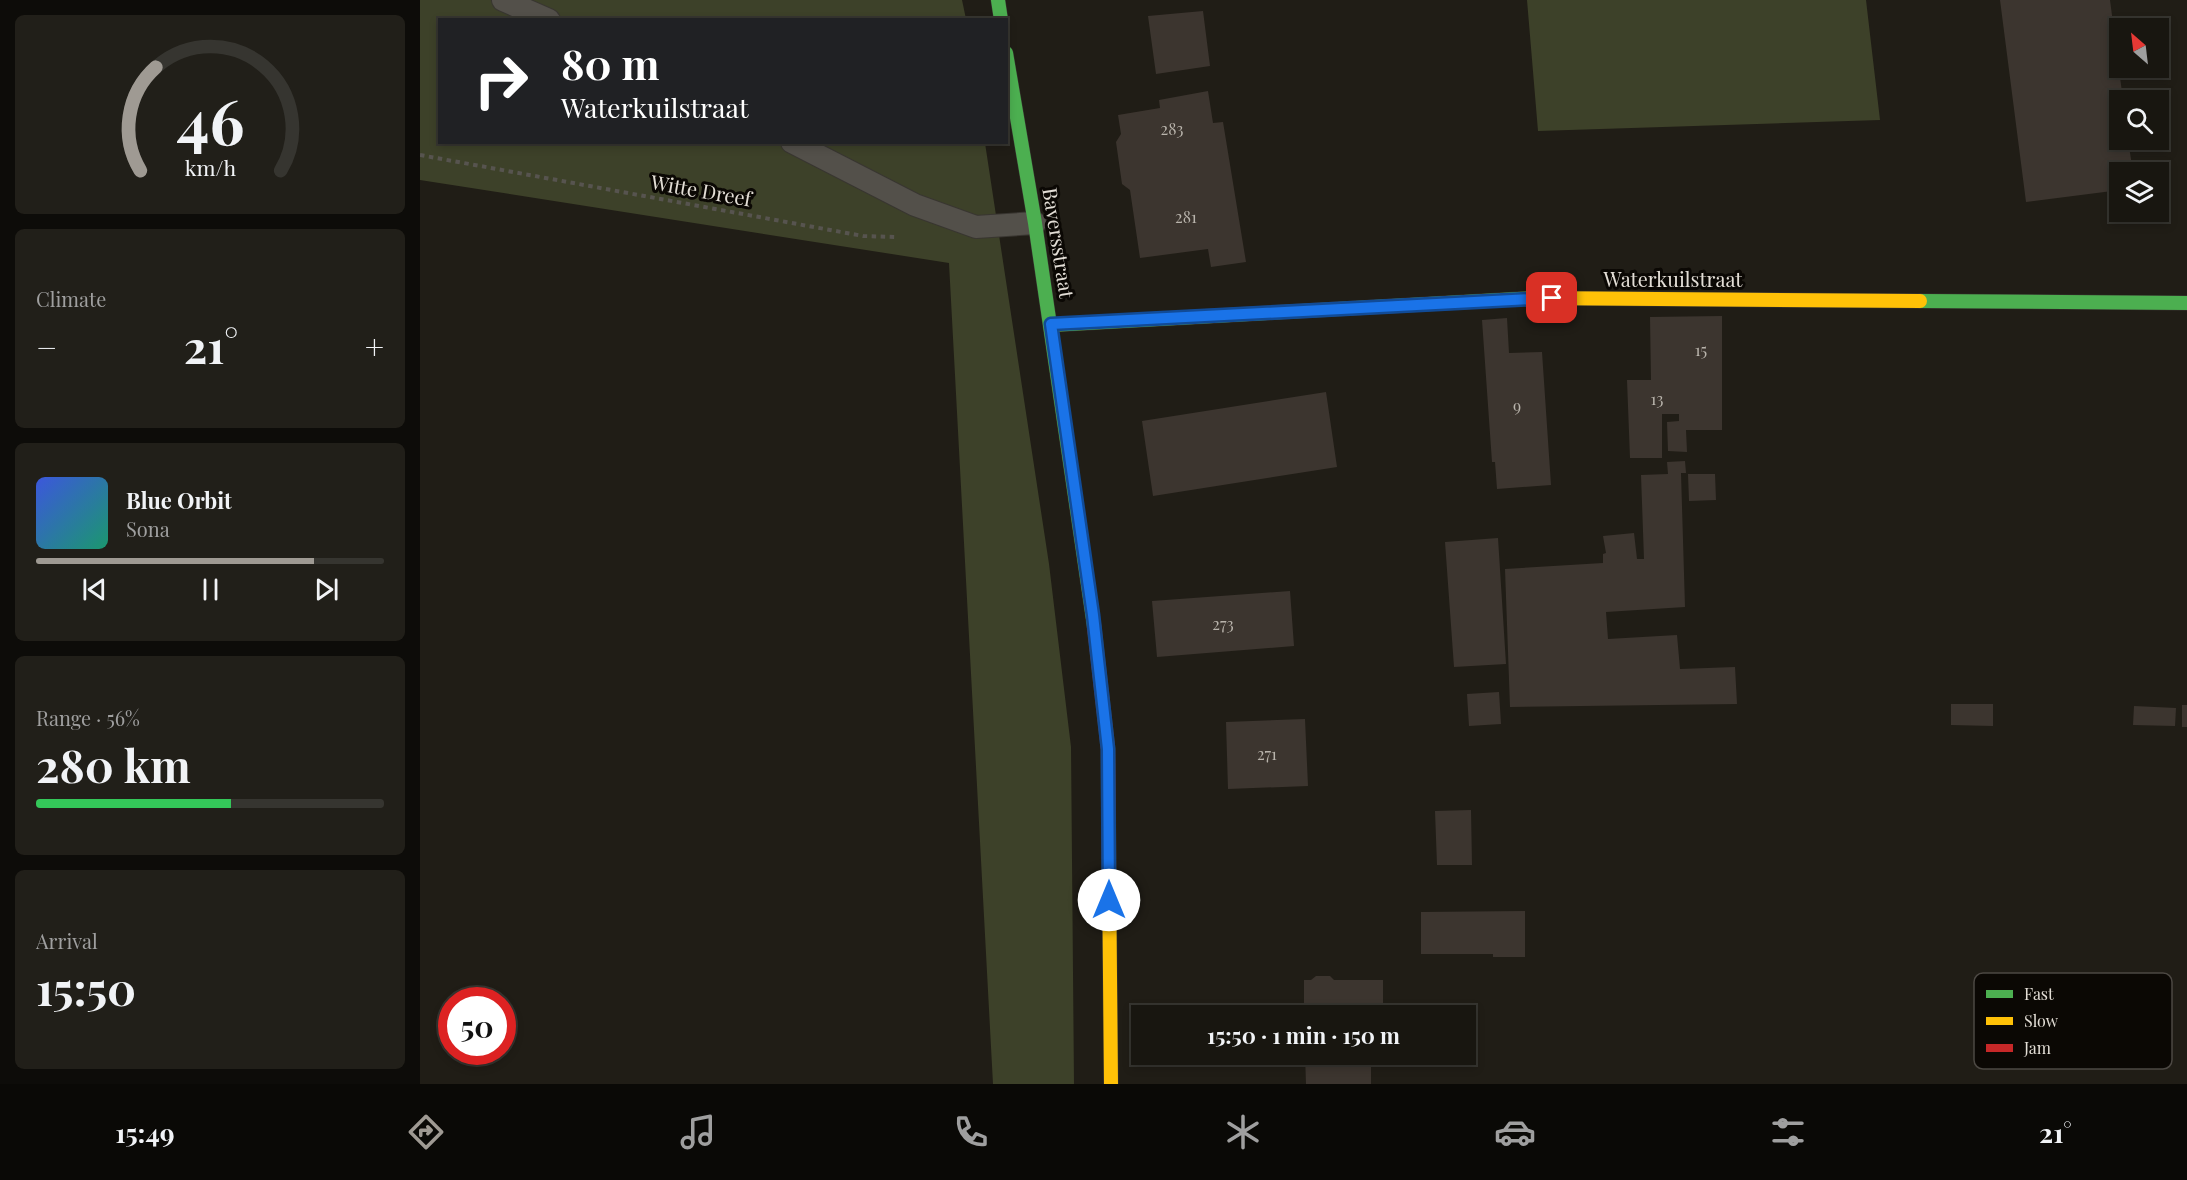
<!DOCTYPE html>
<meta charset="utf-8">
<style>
:root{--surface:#181610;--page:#211f19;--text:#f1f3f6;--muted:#9f9f9f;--line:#363530;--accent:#9f9a93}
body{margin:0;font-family:"Playfair Display",serif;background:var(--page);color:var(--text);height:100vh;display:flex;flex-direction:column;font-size:22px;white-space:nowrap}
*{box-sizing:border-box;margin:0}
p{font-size:20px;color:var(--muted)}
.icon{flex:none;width:33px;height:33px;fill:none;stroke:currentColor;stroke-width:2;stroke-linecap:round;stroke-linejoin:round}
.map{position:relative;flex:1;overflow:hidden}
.details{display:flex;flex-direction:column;gap:15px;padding:15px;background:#0d0c09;width:420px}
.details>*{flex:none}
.top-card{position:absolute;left:18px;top:18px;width:570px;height:126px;border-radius:0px;box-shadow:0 3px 9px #0003,0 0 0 2px var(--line);background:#202124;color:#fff;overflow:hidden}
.needle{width:39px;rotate:332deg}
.tools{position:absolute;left:1689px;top:18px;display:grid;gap:12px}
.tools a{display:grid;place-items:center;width:60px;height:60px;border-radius:0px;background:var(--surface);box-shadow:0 3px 9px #0003,0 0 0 2px var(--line);font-size:30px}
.speed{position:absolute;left:18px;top:987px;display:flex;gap:12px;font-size:30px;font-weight:700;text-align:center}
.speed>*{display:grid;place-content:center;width:78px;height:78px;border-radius:50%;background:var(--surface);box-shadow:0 3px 9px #0003,0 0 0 2px var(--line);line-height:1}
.speed .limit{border:9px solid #d22;background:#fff;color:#111}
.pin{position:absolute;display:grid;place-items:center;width:51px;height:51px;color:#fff;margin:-26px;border-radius:12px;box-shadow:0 3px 9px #0006}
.me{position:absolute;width:66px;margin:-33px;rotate:0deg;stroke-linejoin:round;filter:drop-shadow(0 0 4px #0008)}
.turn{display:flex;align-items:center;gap:21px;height:126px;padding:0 24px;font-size:27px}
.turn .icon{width:78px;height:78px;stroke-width:2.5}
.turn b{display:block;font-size:42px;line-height:51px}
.big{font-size:45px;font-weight:700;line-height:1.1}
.details .tile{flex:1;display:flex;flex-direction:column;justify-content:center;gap:9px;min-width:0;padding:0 21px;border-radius:9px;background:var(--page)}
.details .dial{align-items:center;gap:0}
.dial svg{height:156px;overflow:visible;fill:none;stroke:var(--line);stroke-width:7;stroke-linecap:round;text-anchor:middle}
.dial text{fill:var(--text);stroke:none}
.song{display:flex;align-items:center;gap:18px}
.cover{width:72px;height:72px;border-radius:9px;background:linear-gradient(135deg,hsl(230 70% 55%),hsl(160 70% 35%))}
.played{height:6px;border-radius:3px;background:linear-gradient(90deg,var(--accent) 80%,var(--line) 80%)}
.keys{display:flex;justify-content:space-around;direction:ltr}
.heat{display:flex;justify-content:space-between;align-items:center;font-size:33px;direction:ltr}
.charge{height:9px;border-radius:4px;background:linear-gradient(90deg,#34c759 56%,var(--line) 0)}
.trip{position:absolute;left:711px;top:1005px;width:345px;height:60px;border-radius:0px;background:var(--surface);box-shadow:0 3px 9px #0003,0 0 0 2px var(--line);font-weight:700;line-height:60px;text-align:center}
.tab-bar{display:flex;height:96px;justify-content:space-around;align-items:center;background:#0a0906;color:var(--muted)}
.tab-bar .icon{width:42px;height:42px}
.tab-bar .on{color:var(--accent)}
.tab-bar b{font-size:27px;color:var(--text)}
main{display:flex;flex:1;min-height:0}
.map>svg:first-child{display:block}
.green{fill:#3d4129}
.building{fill:#3c352f}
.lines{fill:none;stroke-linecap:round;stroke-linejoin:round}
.lane-casing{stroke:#393631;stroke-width:24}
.fast-casing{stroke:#393631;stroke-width:15}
.slow-casing{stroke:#393631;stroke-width:15}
.jam-casing{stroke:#393631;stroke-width:15}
.path{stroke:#57544f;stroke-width:4;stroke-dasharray:4.5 4.5;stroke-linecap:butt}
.lane{stroke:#53504a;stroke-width:22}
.fast{stroke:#4caf50;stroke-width:14}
.slow{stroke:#ffc107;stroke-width:14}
.jam{stroke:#c62828;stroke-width:14}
.route-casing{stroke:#114b97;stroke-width:15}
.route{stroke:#1a73e8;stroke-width:10}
.labels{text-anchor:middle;stroke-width:6;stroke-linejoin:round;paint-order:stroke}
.number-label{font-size:16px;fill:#b9b4ac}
.street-label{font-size:20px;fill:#e3ded6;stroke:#0b0804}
.key{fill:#0b0804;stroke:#4c4843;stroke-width:1.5}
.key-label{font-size:16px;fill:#e3ded6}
</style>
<main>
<section class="details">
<div class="tile dial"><svg viewBox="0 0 100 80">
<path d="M14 69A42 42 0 1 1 86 69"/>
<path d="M14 69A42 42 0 0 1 22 16" stroke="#9f9a93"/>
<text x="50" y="56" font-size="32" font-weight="700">46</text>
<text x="50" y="72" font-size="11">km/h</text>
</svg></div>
<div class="tile"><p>Climate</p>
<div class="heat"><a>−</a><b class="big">21°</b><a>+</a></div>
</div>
<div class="tile">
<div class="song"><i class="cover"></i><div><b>Blue Orbit</b><p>Sona</p></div></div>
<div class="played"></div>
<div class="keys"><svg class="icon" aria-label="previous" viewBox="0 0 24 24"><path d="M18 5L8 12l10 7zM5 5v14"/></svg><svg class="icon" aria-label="pause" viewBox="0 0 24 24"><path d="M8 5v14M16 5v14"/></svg><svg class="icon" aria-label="next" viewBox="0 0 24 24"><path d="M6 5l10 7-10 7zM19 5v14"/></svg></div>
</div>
<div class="tile"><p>Range · 56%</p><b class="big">280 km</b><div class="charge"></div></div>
<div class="tile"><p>Arrival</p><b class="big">15:50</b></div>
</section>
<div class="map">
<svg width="1767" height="1084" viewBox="0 0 1767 1084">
<rect width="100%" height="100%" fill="#201d16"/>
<!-- green -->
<path class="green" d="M 0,0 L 542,0 L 546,19 L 20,20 L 20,142 L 565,143 L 629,564 L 651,747 L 654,1084 L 573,1084 L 529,263 L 0,180 Z
M 1107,0 L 1446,0 L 1460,120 L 1118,131 Z"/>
<!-- building -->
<path class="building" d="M 1580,0 L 1690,0 L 1703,100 L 1700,100 L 1700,140 L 1708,140 L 1713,172 L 1700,172 L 1700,190 L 1606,202 Z
M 783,11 L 790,66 L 736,74 L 728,16 Z
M 788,91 L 793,123 L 803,122 L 826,262 L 791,267 L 788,249 L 720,258 L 710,190 L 702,184 L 696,142 L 701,134 L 698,115 L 740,108 L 739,100 Z
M 1302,316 L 1302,430 L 1266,430 L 1267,452 L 1248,451 L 1247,422 L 1259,421 L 1259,414 L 1242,414 L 1242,458 L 1210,458 L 1207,380 L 1231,380 L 1230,317 Z
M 1087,318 L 1089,353 L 1122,352 L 1131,485 L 1077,489 L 1075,462 L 1072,462 L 1062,320 Z
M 906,392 L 917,467 L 733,496 L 722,421 Z
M 1265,461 L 1266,473 L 1261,473 L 1265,607 L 1186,612 L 1188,639 L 1257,635 L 1260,669 L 1315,667 L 1317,704 L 1090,707 L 1085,569 L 1183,563 L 1183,554 L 1186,553 L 1183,536 L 1214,533 L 1217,559 L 1224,559 L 1221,475 L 1248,474 L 1247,462 Z
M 1268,474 L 1295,474 L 1296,500 L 1269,501 Z
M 1078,538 L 1086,664 L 1034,667 L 1025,542 Z
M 870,591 L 874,646 L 737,657 L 732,601 Z
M 1079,692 L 1081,724 L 1049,726 L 1047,694 Z
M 1531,704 L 1573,704 L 1573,726 L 1531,725 Z
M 1762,705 L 1767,705 L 1767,727 L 1762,727 Z
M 1714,706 L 1756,708 L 1755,726 L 1713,725 Z
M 885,719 L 888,786 L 808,789 L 806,722 Z
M 1051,810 L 1052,865 L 1017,865 L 1015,811 Z
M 1105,911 L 1105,957 L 1073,957 L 1073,954 L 1001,954 L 1001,912 Z
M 896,976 L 910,976 L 914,980 L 963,980 L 963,1016 L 884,1016 L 884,980 L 891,980 Z
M 885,1054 L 951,1054 L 951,1084 L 886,1084 Z"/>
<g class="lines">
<!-- lane casing -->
<g class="lane-casing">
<path id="lane" d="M 83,0 L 129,20
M 372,142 L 495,205 L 556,227 L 615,223"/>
</g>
<!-- fast casing -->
<g class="fast-casing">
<path id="fast" d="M 578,0 L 581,20
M 586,53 L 615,223 L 674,626
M 1500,301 L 1767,303
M 631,325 L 1115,298"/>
</g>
<!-- slow casing -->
<g class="slow-casing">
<path id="slow" d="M 1115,298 L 1500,301
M 689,868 L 691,1084"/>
</g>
<!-- jam casing -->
<g class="jam-casing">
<path id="jam" d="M 674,626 L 688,749 L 689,868"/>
</g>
<!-- path -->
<path class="path" d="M 0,155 L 443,236 L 476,237"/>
<!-- lane -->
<use href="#lane" class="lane"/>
<!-- fast -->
<use href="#fast" class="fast"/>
<!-- slow -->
<use href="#slow" class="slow"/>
<!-- jam -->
<use href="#jam" class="jam"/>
</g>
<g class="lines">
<!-- route casing -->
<g class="route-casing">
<path id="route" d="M 689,900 L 688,749 L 673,615 L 631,324 L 1132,298"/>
</g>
<!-- route -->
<use href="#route" class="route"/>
</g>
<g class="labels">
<!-- number labels -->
<g class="number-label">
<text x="752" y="135">283</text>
<text x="766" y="223">281</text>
<text x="1281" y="356">15</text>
<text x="1237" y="405">13</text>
<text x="1097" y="412">9</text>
<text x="803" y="630">273</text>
<text x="847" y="760">271</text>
</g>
<!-- street labels -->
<g class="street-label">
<text transform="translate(281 191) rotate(10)" y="7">Witte Dreef</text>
<text transform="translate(638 243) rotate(81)" y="7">Baversstraat</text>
<text x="1253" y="287">Waterkuilstraat</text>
</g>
</g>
<!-- legend -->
<rect x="1554" y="973" width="198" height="96" rx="9" class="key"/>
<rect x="1566" y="990" width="27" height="8" fill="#4caf50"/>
<rect x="1566" y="1017" width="27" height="8" fill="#ffc107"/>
<rect x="1566" y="1044" width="27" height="8" fill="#c62828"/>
<g class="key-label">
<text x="1604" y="1000">Fast</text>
<text x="1604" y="1027">Slow</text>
<text x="1604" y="1054">Jam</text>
</g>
</svg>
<div class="tools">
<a><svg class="needle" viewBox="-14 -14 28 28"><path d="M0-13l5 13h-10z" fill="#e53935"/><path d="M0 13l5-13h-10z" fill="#9f9f9f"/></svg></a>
<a><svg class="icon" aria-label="search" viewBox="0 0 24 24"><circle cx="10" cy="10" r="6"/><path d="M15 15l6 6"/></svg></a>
<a><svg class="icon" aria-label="layers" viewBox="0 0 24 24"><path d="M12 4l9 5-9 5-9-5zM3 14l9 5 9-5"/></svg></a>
</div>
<div class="speed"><div class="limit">50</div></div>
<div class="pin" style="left:1132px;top:298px;background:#d93025"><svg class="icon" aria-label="arrive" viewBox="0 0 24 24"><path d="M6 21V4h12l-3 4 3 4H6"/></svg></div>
<svg class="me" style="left:689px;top:900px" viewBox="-20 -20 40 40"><circle r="19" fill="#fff"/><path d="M0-13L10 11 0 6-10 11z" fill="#1a73e8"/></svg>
<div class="trip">15:50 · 1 min · 150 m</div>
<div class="top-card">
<div class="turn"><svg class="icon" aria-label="right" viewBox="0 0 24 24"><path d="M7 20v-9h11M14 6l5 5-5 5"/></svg><div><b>80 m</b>Waterkuilstraat</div></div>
</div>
</div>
</main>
<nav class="tab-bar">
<b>15:49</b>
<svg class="icon on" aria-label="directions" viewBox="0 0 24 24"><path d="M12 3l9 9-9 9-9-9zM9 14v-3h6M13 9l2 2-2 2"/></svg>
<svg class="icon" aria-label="music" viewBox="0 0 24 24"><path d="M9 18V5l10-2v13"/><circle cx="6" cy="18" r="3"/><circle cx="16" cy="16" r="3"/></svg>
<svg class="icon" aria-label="phone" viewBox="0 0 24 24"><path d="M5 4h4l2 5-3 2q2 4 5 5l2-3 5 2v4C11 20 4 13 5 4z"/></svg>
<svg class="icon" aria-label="climate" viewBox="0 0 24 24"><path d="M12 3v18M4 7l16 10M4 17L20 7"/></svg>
<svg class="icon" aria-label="car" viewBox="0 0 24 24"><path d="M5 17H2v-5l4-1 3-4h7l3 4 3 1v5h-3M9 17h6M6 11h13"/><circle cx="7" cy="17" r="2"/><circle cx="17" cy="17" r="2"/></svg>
<svg class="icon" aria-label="filters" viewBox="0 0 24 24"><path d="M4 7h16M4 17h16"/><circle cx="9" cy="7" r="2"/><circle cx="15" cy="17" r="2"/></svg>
<b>21°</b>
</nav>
